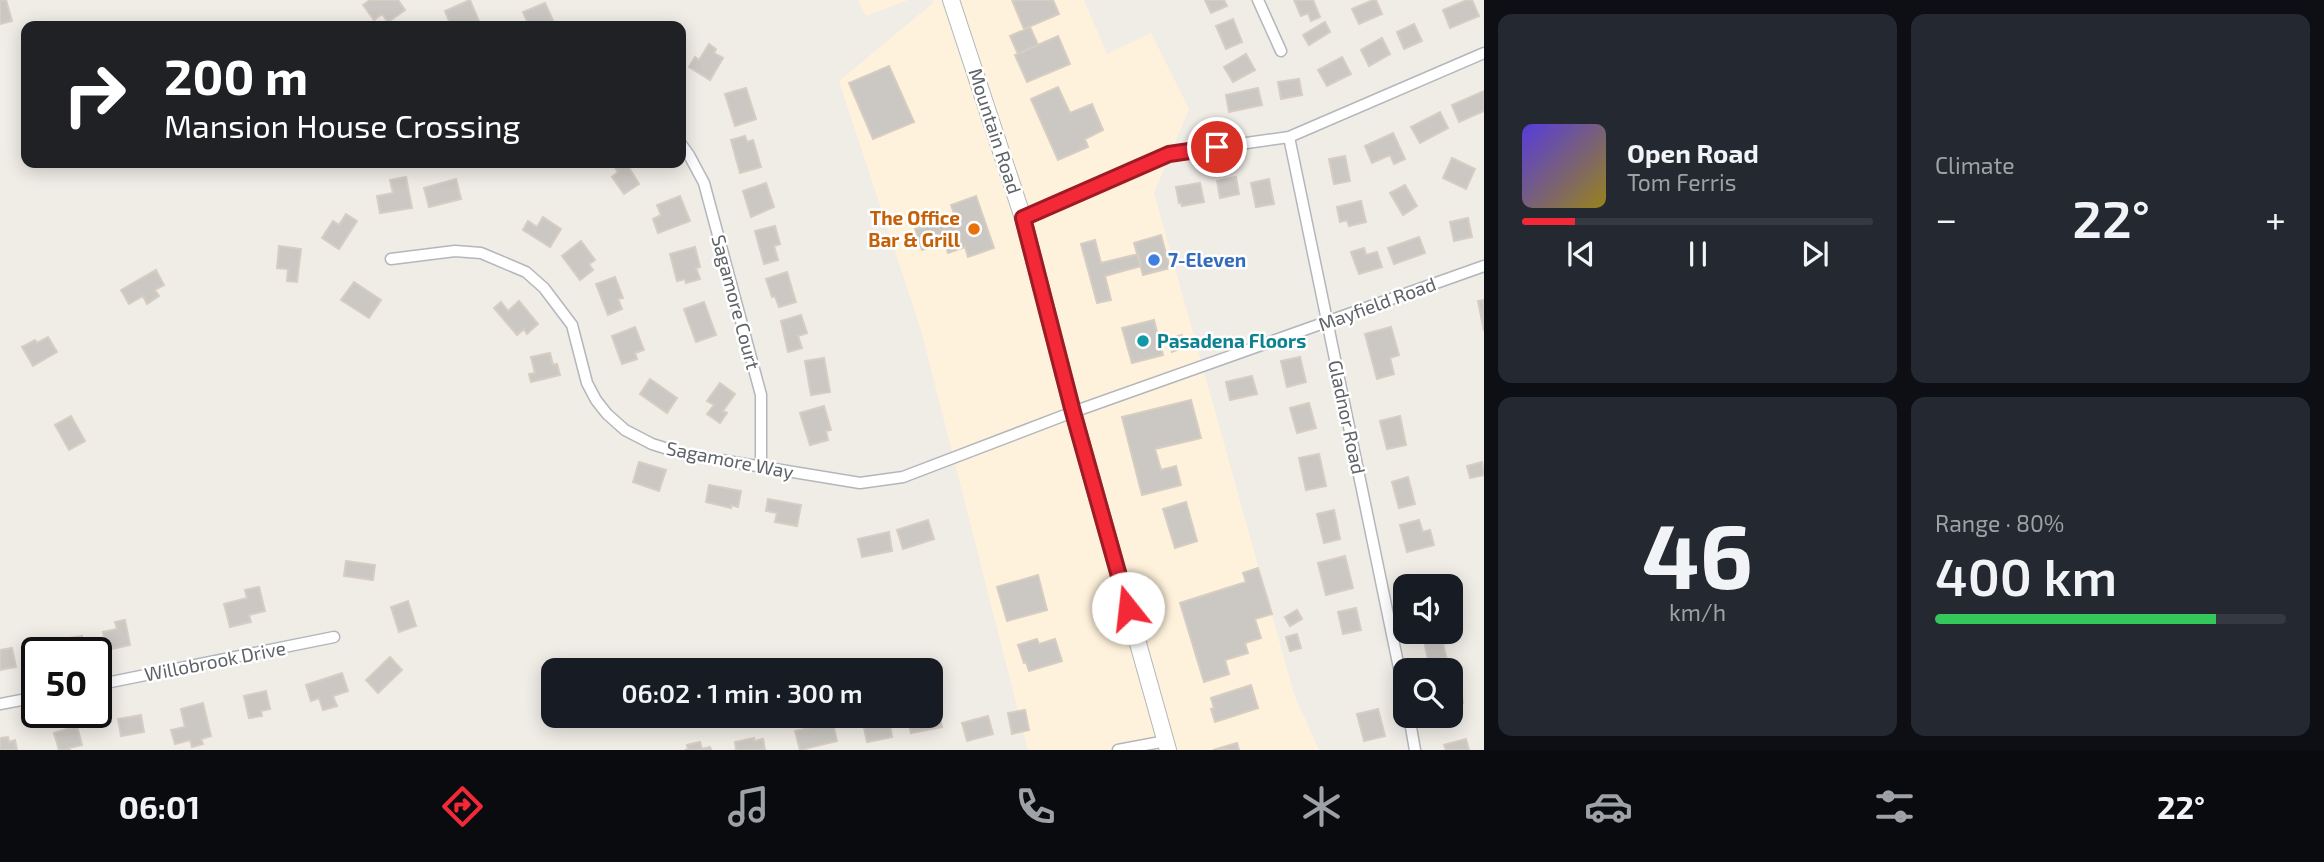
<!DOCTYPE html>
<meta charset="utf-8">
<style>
:root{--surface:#171b24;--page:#242831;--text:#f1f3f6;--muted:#9ea1a6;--line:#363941;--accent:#f32938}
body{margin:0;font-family:"Exo 2",sans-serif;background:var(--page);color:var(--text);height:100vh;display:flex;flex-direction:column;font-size:26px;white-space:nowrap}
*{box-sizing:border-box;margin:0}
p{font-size:23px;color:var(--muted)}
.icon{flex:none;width:38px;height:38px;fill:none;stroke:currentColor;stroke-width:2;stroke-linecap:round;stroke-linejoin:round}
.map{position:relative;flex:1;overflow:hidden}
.sheet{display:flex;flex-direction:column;gap:14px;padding:14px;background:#0d0f14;width:840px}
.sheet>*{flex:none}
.banner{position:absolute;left:21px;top:21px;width:665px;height:147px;border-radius:14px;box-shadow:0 4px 18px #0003;background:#202124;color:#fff;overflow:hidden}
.fabs{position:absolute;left:1393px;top:574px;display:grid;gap:14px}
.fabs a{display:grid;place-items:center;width:70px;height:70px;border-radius:14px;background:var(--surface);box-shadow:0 4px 18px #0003;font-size:35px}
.speed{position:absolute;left:21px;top:637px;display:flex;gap:14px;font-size:35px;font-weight:700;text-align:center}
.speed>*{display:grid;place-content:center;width:91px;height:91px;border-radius:50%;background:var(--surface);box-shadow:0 4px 18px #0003;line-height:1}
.speed .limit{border:4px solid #111;border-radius:10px;background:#fff;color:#111}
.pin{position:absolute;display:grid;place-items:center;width:60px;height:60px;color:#fff;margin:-30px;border:4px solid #fff;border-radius:50%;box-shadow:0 2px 7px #0007}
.me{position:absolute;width:77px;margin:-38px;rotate:344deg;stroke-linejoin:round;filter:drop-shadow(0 0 5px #0008)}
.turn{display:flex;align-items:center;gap:24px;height:147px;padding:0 28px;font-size:32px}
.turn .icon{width:91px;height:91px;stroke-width:2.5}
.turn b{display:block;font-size:49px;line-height:60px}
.big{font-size:52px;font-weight:600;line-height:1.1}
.sheet .card{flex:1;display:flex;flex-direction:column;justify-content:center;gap:10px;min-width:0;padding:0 24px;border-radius:14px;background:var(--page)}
.sheet .dial{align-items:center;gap:0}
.dial b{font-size:91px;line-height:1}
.song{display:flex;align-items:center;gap:21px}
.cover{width:84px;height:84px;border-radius:10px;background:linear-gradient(135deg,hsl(250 70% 55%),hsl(50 70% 35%))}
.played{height:7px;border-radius:4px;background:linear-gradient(90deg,var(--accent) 15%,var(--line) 15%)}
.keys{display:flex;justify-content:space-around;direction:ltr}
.heat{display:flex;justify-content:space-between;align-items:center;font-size:38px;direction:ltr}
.charge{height:10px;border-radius:5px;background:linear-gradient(90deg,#34c759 80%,var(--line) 0)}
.sheet .tiles{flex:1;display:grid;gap:14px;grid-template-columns:repeat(2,1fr)}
.trip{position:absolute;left:541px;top:658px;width:402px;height:70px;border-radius:14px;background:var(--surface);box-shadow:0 4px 18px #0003;font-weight:600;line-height:70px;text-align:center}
.tab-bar{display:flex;height:112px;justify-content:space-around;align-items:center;background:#090b0e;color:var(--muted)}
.tab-bar .icon{width:49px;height:49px}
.tab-bar .active{color:var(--accent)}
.tab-bar b{font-size:32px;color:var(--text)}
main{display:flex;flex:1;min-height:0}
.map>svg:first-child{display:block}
.commercial{fill:#fff2dc}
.building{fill:#cbc7c2;stroke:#d6cdc3;stroke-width:2}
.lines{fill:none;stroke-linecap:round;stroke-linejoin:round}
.street-casing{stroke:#b3b7bb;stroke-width:13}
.secondary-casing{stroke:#b2b7bb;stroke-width:18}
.street{stroke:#fff;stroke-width:10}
.secondary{stroke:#fff;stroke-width:16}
.route-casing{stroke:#9e1b24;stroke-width:18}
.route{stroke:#f32938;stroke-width:12}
.food-dot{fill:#e8710a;stroke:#fff;stroke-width:2.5}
.shop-dot{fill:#3f7fe0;stroke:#fff;stroke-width:2.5}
.culture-dot{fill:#0f9aa8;stroke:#fff;stroke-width:2.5}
.labels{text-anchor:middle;stroke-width:5;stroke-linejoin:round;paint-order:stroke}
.street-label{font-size:19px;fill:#5d6367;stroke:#fff}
.food-label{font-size:19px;font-weight:bold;fill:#c56008;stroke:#fff;text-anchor:end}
.shop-label{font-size:19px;font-weight:bold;fill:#366cbe;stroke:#fff;text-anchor:start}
.culture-label{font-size:19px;font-weight:bold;fill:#0d838f;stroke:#fff;text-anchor:start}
</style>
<main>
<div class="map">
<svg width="1484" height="750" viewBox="0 0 1484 750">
<rect width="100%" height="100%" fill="#f0ece6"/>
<!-- commercial -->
<path class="commercial" d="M 858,0 L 908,0 L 866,16 Z
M 932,0 L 1084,0 L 1107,54 L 1151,33 L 1189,109 L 1154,193 L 1294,694 L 1319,750 L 1028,750 L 921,330 L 839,81 L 933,3 Z"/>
<!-- building -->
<path class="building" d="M 0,0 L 6,0 L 12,21 L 0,24 Z
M 370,0 L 398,0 L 405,10 L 388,22 L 382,14 L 374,20 L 363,5 Z
M 470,0 L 481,26 L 451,26 L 445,11 Z
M 1012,0 L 1053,0 L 1059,14 L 1024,29 Z
M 1205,0 L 1224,0 L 1227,6 L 1211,13 Z
M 1294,0 L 1313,0 L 1320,17 L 1311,21 L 1308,13 L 1301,16 Z
M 1373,0 L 1376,0 L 1382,14 L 1359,24 L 1352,9 Z
M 1467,0 L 1472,0 L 1479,16 L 1450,28 L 1443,10 Z
M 545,3 L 555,25 L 529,26 L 523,12 Z
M 1233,19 L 1242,42 L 1226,49 L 1216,26 Z
M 1325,22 L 1330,32 L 1309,45 L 1303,35 Z
M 1414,24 L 1422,41 L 1404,49 L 1397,32 Z
M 1030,27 L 1038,45 L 1018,54 L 1010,36 Z
M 1058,36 L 1070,64 L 1027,82 L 1015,55 Z
M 1382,38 L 1390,54 L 1369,66 L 1361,50 Z
M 709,44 L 716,49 L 714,53 L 723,58 L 710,80 L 689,67 L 695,57 L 699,60 Z
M 1246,54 L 1255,70 L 1233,82 L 1224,67 Z
M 1342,57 L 1351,74 L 1327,86 L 1318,70 Z
M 889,66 L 914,122 L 873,139 L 849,83 Z
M 1299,79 L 1302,95 L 1281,99 L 1278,82 Z
M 1058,87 L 1070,113 L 1092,104 L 1103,130 L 1085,139 L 1088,147 L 1058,160 L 1031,99 Z
M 746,88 L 756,119 L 735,126 L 725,94 Z
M 1258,88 L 1262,105 L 1229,112 L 1226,95 Z
M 1484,91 L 1484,111 L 1459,122 L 1452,105 Z
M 1440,112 L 1448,128 L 1420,143 L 1411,127 Z
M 1393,133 L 1405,159 L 1394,164 L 1390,155 L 1372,163 L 1365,146 Z
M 745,136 L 747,142 L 753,140 L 761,167 L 740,173 L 731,140 Z
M 1345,156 L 1350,181 L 1334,184 L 1329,159 Z
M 1452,158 L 1475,169 L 1466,189 L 1443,178 Z
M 612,163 L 630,163 L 628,166 L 639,184 L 624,194 L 612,177 L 618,172 Z
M 406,177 L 412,208 L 380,213 L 377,196 L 393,193 L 390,180 Z
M 1236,177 L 1239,194 L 1220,198 L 1217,181 Z
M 456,179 L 461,199 L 429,207 L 424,188 Z
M 1269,179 L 1274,204 L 1256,207 L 1251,183 Z
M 766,183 L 774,207 L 751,217 L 743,191 Z
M 1200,183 L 1204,202 L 1182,206 L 1181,202 L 1179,203 L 1176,187 Z
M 1405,185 L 1417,206 L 1403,215 L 1390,193 Z
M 680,196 L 690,221 L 658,233 L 653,219 L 661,215 L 657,205 Z
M 976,196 L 994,248 L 968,257 L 965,247 L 948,253 L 943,236 L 931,240 L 933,246 L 922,250 L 915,229 L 955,216 L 951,205 Z
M 1361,201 L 1366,222 L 1349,226 L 1347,220 L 1340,222 L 1337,207 Z
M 346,214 L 357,221 L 339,249 L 322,238 L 333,221 L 339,225 Z
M 543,217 L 561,229 L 550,247 L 523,230 L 528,221 L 537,227 Z
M 1468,218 L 1472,237 L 1454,241 L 1450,222 Z
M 775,226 L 780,244 L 774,246 L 778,260 L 764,264 L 755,231 Z
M 1161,235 L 1170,268 L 1143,275 L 1134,243 Z
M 1419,237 L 1425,253 L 1394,264 L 1388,248 Z
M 1095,240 L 1101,263 L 1138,254 L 1141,266 L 1105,276 L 1111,300 L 1097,303 L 1081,244 Z
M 581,241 L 595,260 L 589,264 L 593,270 L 580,280 L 562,256 Z
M 279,246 L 301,249 L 297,282 L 287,281 L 288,269 L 277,268 Z
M 695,247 L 700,267 L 696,268 L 700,279 L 686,283 L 685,279 L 677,281 L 670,254 Z
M 1364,248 L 1366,255 L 1377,252 L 1382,267 L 1359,274 L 1351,252 Z
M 156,270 L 164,285 L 155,290 L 159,296 L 147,304 L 143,296 L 129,304 L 121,290 Z
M 787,272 L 796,302 L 779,307 L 775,296 L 772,297 L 766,279 Z
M 615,277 L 623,298 L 618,299 L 622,309 L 608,315 L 596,284 Z
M 354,282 L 381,300 L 369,318 L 341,300 Z
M 1484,300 L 1484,331 L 1478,301 Z
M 519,301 L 538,324 L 527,334 L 524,329 L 517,335 L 494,308 L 501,302 L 508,311 Z
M 704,302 L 716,335 L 696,342 L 684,309 Z
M 801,315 L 807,333 L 798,336 L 802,348 L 788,352 L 781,321 Z
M 1154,320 L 1163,355 L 1132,363 L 1122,328 Z
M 635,327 L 644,350 L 635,353 L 637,359 L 622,364 L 612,336 Z
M 1391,327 L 1399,355 L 1390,358 L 1394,374 L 1377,379 L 1365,334 Z
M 1182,335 L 1186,347 L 1172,352 L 1168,339 Z
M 48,337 L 57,352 L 33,366 L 22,347 L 35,340 L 37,343 Z
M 550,353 L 553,365 L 557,364 L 560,375 L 531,382 L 529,374 L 535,373 L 531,357 Z
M 1300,357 L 1306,382 L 1287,387 L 1281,361 Z
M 824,358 L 830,392 L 811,395 L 805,361 Z
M 1252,376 L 1257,394 L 1230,400 L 1226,382 Z
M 650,379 L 677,398 L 667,413 L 640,394 Z
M 720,383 L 735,394 L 723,411 L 727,413 L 720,423 L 707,414 L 714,405 L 707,401 Z
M 1191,400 L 1201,438 L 1155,449 L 1161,470 L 1176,466 L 1181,485 L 1142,495 L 1122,417 Z
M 1309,403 L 1316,428 L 1297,433 L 1290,408 Z
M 824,406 L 831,430 L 826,431 L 828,440 L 810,445 L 800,413 Z
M 71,416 L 85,441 L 69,450 L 55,425 Z
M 1400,416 L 1406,445 L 1387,449 L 1380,421 Z
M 1319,454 L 1326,486 L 1306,490 L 1299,458 Z
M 639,462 L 666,470 L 659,491 L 633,482 Z
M 1482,462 L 1484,475 L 1470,478 L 1467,466 Z
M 1408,477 L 1415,504 L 1399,508 L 1392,482 Z
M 709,485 L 741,491 L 738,507 L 731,505 L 731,508 L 706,502 Z
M 768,499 L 801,505 L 797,526 L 775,522 L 777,513 L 766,511 Z
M 1186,502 L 1197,541 L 1175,548 L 1163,509 Z
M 1334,510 L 1340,539 L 1324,543 L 1317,514 Z
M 928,520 L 934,539 L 903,549 L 897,530 Z
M 1419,520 L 1423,532 L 1430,530 L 1434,545 L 1407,552 L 1400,525 Z
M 889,532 L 892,551 L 862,557 L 858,539 Z
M 1345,556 L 1353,588 L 1326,595 L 1318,563 Z
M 346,561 L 375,565 L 373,580 L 344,576 Z
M 1258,568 L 1272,614 L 1255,619 L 1261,638 L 1245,643 L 1248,653 L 1225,660 L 1229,674 L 1204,682 L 1180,603 L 1246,582 L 1243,573 Z
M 1038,575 L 1047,610 L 1007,621 L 997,587 Z
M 1446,578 L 1447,586 L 1413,586 L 1412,585 Z
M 259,587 L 265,611 L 249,615 L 251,622 L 230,627 L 224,604 L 247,598 L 245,590 Z
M 408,601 L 416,626 L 399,632 L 391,607 Z
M 1356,608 L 1361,630 L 1343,634 L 1338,612 Z
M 1297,610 L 1302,619 L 1290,626 L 1285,617 Z
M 125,620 L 130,645 L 107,650 L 103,632 L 117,629 L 115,622 Z
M 1441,632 L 1450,632 L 1452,642 L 1443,644 L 1447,660 L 1429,664 L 1423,636 Z
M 1297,634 L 1301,648 L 1290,651 L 1286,637 Z
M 82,636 L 85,653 L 46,653 L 44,642 Z
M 1037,639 L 1039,644 L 1055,639 L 1062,661 L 1029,671 L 1026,662 L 1024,663 L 1018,645 Z
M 12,648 L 16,667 L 0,670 L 0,650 Z
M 390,657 L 402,670 L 378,693 L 366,680 Z
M 342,673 L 348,691 L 333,696 L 337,706 L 323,710 L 319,698 L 311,701 L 306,685 Z
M 1459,676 L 1463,703 L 1451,706 L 1451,677 Z
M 1251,685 L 1258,708 L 1215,722 L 1211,709 L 1214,708 L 1211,698 Z
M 266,691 L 270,709 L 261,711 L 262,716 L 249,718 L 244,696 Z
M 203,703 L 211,736 L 201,739 L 203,744 L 192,747 L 190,740 L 175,744 L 171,730 L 185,727 L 181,709 Z
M 938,708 L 942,727 L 911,733 L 907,716 L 931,716 L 931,709 Z
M 1378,709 L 1385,736 L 1364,741 L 1357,714 Z
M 1025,710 L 1029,730 L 1012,734 L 1008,713 Z
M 141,715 L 144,732 L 121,736 L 118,719 Z
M 831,716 L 837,741 L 800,750 L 795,731 L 823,725 L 821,718 Z
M 988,716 L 993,734 L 967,741 L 962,723 Z
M 889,718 L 892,737 L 867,742 L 863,723 Z
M 77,726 L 82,745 L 69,748 L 70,750 L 59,750 L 54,733 Z
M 8,737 L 9,742 L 15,740 L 17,750 L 0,750 L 0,738 Z
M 754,738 L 754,741 L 763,739 L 765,750 L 736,750 L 735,742 Z
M 1466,739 L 1469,750 L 1446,750 L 1444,745 Z
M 700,742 L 702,749 L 710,747 L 711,750 L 685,750 L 688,749 L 687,745 Z
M 1237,743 L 1239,750 L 1213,750 Z"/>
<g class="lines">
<!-- street casing -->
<g class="street-casing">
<path id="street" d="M 1258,0 L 1281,51
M 1289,137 L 1405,697
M 681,144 L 689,155 L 704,183 L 761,395 L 761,467
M 1023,218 L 1169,154 L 1289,137 L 1484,53
M 391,259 L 455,251 L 481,253 L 526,272 L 544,288 L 572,325 L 587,383 L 596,400 L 607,414 L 625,430 L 652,444 L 684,454 L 860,483 L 903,477 L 1073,412 L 1484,266
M 96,685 L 334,637
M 0,704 L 37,697
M 1409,716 L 1415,750
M 1118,750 L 1166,741"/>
</g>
<!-- secondary casing -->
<g class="secondary-casing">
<path id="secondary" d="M 951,0 L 1023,218 L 1073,412 L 1168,750"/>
</g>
<!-- street -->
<use href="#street" class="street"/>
<!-- secondary -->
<use href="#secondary" class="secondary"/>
</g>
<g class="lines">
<!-- route casing -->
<g class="route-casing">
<path id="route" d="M 1128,608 L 1073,412 L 1023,218 L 1169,154 L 1217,147"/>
</g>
<!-- route -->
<use href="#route" class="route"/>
</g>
<!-- markers -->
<circle class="food-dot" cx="974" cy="229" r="7"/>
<circle class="shop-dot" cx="1154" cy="260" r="7"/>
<circle class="culture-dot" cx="1143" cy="341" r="7"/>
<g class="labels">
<!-- street labels -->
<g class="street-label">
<text transform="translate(995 131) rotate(72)" y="7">Mountain Road</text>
<text transform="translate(736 302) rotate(75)" y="7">Sagamore Court</text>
<text transform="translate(1377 304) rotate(-20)" y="7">Mayfield Road</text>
<text transform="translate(1347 417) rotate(78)" y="7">Gladnor Road</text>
<text transform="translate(730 460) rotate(11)" y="7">Sagamore Way</text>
<text transform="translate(215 661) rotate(-11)" y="7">Willobrook Drive</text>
</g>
<!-- food labels -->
<g class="food-label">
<text x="960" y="225">The Office<tspan x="960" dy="22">Bar &amp; Grill</tspan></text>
</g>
<!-- shop labels -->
<g class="shop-label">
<text x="1168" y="267">7-Eleven</text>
</g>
<!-- culture labels -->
<g class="culture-label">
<text x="1157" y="348">Pasadena Floors</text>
</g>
</g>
</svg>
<div class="fabs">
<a><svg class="icon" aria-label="sound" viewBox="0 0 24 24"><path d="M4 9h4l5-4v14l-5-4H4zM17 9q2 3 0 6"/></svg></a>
<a><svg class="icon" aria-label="search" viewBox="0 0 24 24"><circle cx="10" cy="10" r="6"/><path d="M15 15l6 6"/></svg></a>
</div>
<div class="speed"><div class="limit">50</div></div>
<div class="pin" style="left:1217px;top:147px;background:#d93025"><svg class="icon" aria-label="arrive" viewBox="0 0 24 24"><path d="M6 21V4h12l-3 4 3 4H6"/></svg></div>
<svg class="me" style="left:1128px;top:608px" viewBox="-20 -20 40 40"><circle r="19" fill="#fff"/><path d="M0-13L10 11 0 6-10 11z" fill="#f32938"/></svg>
<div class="trip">06:02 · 1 min · 300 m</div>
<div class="banner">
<div class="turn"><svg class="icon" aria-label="right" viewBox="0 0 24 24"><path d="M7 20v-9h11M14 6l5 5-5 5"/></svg><div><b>200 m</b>Mansion House Crossing</div></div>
</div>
</div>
<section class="sheet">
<div class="tiles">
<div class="card">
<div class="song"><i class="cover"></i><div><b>Open Road</b><p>Tom Ferris</p></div></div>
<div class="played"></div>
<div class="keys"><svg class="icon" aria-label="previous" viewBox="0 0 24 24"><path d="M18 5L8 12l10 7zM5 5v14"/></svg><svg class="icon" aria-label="pause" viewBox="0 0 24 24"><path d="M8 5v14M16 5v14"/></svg><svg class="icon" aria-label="next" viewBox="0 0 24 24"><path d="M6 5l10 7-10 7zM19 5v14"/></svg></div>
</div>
<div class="card"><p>Climate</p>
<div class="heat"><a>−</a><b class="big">22°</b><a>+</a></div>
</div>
<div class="card dial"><b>46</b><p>km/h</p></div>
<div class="card"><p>Range · 80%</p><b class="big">400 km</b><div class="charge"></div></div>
</div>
</section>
</main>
<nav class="tab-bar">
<b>06:01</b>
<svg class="icon active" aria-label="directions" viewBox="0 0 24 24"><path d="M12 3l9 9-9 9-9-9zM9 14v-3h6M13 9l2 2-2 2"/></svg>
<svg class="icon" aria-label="music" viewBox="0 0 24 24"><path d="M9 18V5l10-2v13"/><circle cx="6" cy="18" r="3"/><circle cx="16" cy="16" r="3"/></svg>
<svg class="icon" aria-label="phone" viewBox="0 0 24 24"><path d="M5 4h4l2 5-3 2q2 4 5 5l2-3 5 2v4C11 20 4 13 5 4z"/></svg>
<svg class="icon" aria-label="climate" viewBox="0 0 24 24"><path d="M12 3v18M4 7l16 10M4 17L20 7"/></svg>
<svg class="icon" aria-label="car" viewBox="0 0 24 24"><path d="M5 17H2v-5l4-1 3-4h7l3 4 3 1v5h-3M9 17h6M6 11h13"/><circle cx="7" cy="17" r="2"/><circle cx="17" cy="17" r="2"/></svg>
<svg class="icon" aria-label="filters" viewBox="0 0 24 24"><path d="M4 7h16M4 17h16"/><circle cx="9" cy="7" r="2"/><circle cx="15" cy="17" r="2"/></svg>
<b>22°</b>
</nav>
